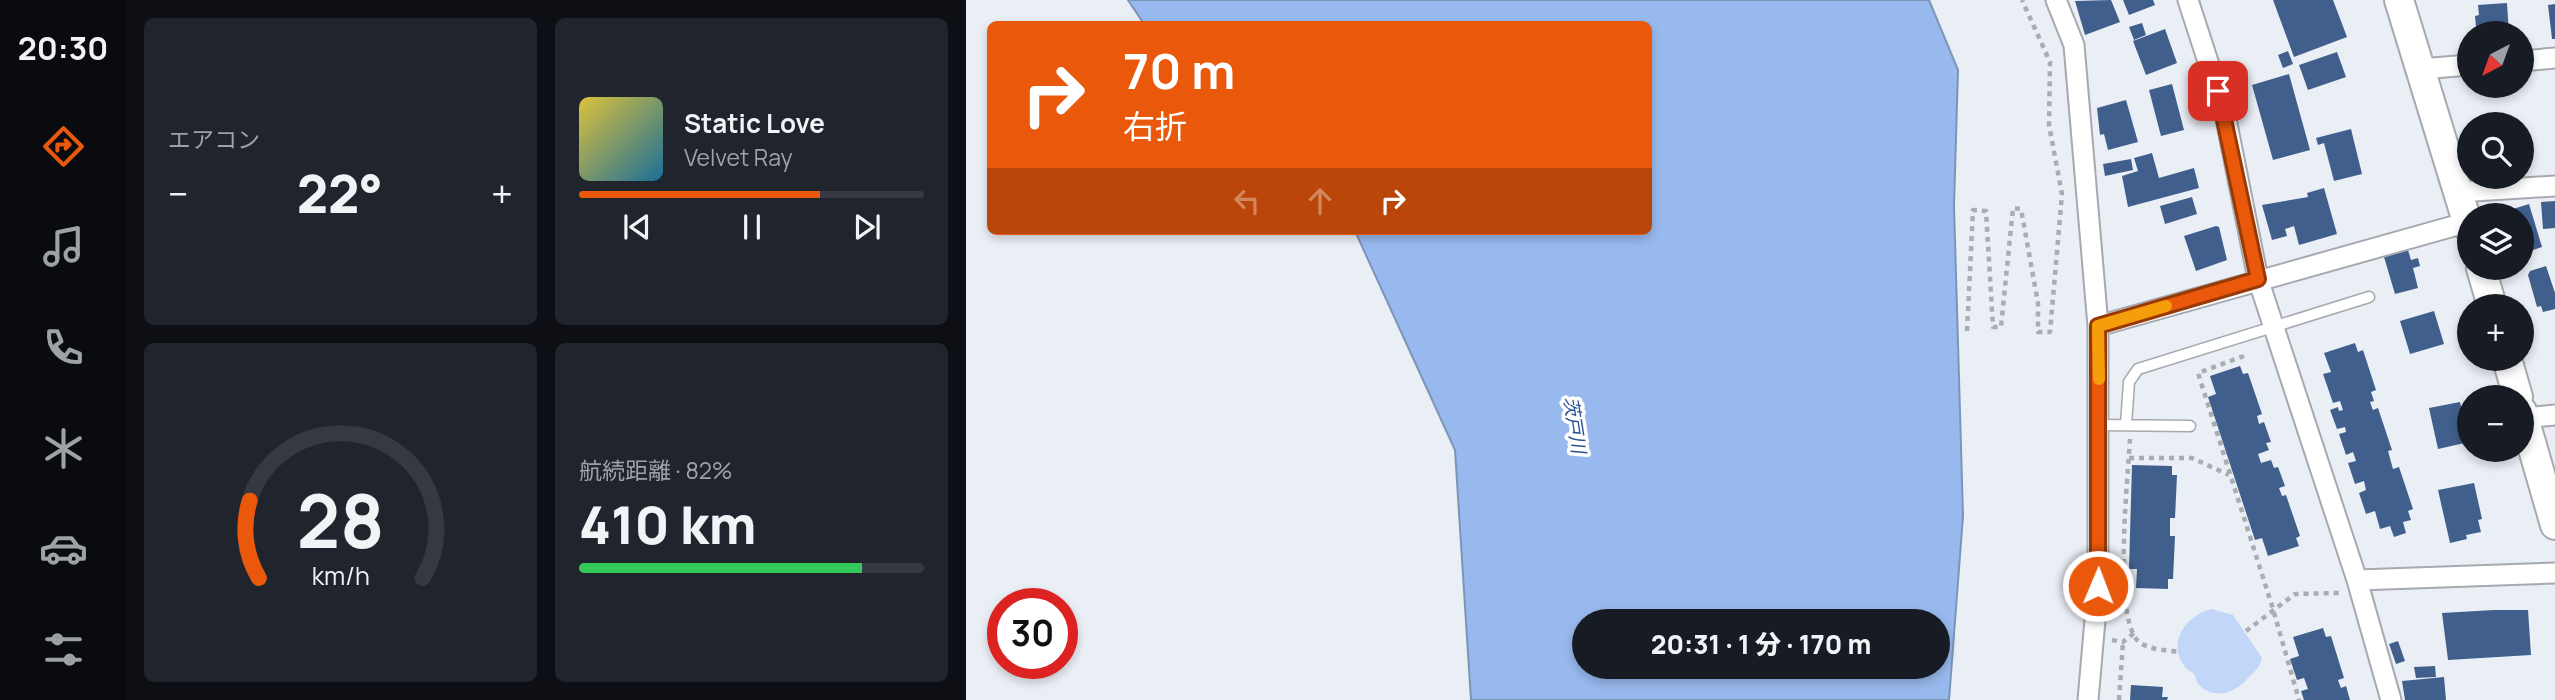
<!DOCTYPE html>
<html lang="ja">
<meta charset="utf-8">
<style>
:root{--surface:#171b24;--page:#20242c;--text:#f1f3f6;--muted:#9ea1a6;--line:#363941;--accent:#ea580c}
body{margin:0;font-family:Manrope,"Noto Sans JP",sans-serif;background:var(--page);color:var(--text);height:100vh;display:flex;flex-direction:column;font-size:26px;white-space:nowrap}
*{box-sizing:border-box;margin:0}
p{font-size:23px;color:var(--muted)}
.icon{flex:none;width:38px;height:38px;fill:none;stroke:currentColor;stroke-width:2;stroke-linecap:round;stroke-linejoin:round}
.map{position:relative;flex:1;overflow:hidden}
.panel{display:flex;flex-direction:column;gap:18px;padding:18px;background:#0d0f14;width:840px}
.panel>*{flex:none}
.guide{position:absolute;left:21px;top:21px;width:665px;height:214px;border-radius:10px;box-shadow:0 4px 10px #0003;background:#ea580c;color:#fff;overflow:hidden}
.needle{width:46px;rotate:221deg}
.tools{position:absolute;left:1491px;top:21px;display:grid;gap:14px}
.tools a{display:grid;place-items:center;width:77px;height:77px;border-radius:50%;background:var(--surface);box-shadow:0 4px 10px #0003;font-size:35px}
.speed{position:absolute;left:21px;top:588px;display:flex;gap:14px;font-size:35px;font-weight:700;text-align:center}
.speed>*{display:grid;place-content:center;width:91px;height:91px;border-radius:50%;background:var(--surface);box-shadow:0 4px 10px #0003;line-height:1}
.speed .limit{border:10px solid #d22;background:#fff;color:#111}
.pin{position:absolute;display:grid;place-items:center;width:60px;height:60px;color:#fff;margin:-30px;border-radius:14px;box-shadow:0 4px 10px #0006}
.me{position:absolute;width:77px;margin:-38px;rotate:1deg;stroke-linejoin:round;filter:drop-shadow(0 0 5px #0008)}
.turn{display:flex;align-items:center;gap:24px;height:147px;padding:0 21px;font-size:32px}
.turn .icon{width:91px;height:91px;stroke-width:2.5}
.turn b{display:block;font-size:49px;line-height:60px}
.lanes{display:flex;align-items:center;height:66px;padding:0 21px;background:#0003;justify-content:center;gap:35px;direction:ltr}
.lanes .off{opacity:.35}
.big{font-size:52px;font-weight:800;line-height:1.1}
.panel .card{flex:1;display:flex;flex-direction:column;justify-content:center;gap:10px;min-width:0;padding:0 24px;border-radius:10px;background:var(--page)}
.panel .dial{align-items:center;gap:0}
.dial svg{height:182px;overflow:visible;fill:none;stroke:var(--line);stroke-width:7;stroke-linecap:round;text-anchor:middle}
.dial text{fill:var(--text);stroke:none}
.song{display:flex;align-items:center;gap:21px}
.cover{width:84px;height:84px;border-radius:10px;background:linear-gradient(135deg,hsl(50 70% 55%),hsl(200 70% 35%))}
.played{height:7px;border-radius:4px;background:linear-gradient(90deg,var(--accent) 70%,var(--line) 70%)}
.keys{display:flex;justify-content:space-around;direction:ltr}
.heat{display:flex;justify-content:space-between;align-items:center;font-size:38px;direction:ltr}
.charge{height:10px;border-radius:5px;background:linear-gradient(90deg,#34c759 82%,var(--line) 0)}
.panel .tiles{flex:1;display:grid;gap:18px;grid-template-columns:repeat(2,1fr)}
.trip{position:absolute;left:606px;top:609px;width:378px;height:70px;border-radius:35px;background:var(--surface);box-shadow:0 4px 10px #0003;font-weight:800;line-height:70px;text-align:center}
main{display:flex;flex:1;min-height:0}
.tab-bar{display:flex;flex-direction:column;width:126px;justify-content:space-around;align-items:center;background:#090b0e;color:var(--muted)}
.tab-bar .icon{width:49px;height:49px}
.tab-bar .selected{color:var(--accent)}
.tab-bar b{font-size:32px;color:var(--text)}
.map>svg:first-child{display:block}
.green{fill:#c2d7f8}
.water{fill:#98b9ed;stroke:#7c94b8;stroke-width:2;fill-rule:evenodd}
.building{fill:#415f8d}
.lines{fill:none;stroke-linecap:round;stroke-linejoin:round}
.service-casing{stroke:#a6a9af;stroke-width:13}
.minor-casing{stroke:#a6a9af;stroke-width:23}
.secondary-casing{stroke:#a6a9af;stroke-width:32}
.path{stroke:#a9acb1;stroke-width:4.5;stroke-dasharray:5 5;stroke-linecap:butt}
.service{stroke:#fff;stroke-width:10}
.minor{stroke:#fff;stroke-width:19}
.secondary{stroke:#fff;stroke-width:28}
.route-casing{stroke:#983908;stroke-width:18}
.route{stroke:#ea580c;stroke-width:12}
.slow{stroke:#f59e0b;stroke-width:12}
.labels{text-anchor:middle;stroke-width:7;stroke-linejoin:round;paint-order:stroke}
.water-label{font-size:19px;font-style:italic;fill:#29518f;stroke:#fff}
</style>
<main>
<nav class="tab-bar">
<b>20:30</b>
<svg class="icon selected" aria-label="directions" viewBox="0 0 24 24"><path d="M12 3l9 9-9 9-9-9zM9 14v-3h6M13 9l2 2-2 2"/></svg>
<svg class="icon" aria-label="music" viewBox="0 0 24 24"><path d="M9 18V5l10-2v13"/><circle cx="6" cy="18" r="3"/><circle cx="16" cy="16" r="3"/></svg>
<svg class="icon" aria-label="phone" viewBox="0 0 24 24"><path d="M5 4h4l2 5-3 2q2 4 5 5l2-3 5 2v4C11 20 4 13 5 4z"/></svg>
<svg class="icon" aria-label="climate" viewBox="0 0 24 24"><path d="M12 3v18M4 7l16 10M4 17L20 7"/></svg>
<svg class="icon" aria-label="car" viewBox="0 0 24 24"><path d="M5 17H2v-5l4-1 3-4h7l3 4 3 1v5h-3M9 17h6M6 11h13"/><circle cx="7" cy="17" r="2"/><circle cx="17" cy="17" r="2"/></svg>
<svg class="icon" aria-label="filters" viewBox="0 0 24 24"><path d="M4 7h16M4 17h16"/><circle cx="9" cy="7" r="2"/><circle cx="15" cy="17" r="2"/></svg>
</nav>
<section class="panel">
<div class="tiles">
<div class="card"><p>エアコン</p>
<div class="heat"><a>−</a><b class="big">22°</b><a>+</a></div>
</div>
<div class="card">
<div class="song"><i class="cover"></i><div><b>Static Love</b><p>Velvet Ray</p></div></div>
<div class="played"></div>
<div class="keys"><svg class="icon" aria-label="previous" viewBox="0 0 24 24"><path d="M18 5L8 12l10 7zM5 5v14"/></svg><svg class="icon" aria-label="pause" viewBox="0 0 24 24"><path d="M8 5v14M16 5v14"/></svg><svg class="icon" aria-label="next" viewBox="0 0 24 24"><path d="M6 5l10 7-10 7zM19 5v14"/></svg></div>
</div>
<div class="card dial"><svg viewBox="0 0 100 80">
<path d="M14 69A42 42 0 1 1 86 69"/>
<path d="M14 69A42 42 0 0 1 10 35" stroke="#ea580c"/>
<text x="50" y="56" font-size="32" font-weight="700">28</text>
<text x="50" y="72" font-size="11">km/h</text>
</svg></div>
<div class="card"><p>航続距離 · 82%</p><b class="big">410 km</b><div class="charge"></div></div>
</div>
</section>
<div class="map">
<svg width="1589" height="700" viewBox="0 0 1589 700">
<rect width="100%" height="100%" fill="#eaeef5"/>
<!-- green -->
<path class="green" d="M 1245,609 L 1267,615 L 1296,658 C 1293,670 1288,671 1281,679 C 1268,694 1247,700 1232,684 C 1230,681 1230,677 1228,674 C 1225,671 1221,670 1219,667 C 1200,642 1220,616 1245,609 Z"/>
<!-- water -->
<path class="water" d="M 162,0 L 963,0 L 992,70 L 988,206 L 997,516 L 983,700 L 505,700 L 489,450 L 389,231 L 682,231 L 682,24 L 178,24 ZM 971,621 L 971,667 L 618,667 L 618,621 Z"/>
<!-- building -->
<path class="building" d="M 1145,0 L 1154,22 L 1119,35 L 1109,1 Z
M 1157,0 L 1187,0 L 1189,5 L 1163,15 Z
M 1307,0 L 1367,0 L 1381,37 L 1328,57 Z
M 1541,3 L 1543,33 L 1515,33 L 1514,27 L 1510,27 L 1509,16 L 1513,15 L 1512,5 Z
M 1589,4 L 1589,39 L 1586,39 L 1582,5 Z
M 1176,23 L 1180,35 L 1168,40 L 1163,27 Z
M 1199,29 L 1211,63 L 1180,75 L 1167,41 Z
M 1322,51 L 1327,64 L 1317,68 L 1312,55 Z
M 1371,52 L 1380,77 L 1342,90 L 1333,65 Z
M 1323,74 L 1344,150 L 1307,160 L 1286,85 Z
M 1206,84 L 1218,130 L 1195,136 L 1183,90 Z
M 1160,100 L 1172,142 L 1142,150 L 1138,134 L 1134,135 L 1131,108 Z
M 1385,129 L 1396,174 L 1368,181 L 1358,143 L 1352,145 L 1350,138 Z
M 1186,153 L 1193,178 L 1228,168 L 1233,188 L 1162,207 L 1156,176 L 1172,171 L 1168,158 Z
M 1165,159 L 1167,170 L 1139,176 L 1137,164 Z
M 1358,188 L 1371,234 L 1333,245 L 1328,226 L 1319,229 L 1321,236 L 1306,240 L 1296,205 L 1342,197 L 1341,193 Z
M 1226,197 L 1231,214 L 1199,224 L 1194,206 Z
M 1589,201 L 1589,228 L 1577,229 L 1575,202 Z
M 1563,204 L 1576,247 L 1558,253 L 1556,252 L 1556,215 L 1549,215 L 1547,209 Z
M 1250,226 L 1253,227 L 1261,260 L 1230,271 L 1218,236 Z
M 1442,250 L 1445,260 L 1452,258 L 1454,266 L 1447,268 L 1452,288 L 1429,294 L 1418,257 Z
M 1580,266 L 1589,293 L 1589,309 L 1577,312 L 1575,306 L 1571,307 L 1562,275 L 1564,271 Z
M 1468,311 L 1478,344 L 1444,354 L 1434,321 Z
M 1389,343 L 1392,352 L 1397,350 L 1410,390 L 1405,392 L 1408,401 L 1404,402 L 1407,410 L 1412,408 L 1426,450 L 1422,451 L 1427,469 L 1433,467 L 1447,509 L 1442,511 L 1445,520 L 1437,522 L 1440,533 L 1428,537 L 1424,526 L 1414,529 L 1409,511 L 1400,514 L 1393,493 L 1400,490 L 1398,481 L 1389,484 L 1382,463 L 1390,461 L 1387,452 L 1380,455 L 1373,434 L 1380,432 L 1379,427 L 1371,429 L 1364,410 L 1372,407 L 1373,411 L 1377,410 L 1374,401 L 1367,403 L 1357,374 L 1365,372 L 1358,353 Z
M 1274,366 L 1277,374 L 1282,373 L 1296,414 L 1291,416 L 1293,424 L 1298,422 L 1305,442 L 1300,443 L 1303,450 L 1292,454 L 1295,463 L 1305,460 L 1308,468 L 1312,467 L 1319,486 L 1313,488 L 1316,496 L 1320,495 L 1334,536 L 1330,538 L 1333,546 L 1302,556 L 1296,538 L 1289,540 L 1242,397 L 1250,394 L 1244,376 Z
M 1494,402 L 1503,442 L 1472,449 L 1463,408 Z
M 1166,465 L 1206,466 L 1206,475 L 1211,475 L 1209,518 L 1204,518 L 1204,536 L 1209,536 L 1207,579 L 1202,579 L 1202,589 L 1170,588 L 1171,569 L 1163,569 Z
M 1508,483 L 1516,519 L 1512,520 L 1515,532 L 1500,535 L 1501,539 L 1484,543 L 1472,490 Z
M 1528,610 L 1562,610 L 1565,655 L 1482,660 L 1476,613 Z
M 1357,628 L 1360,637 L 1365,636 L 1378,678 L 1372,680 L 1375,688 L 1380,686 L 1384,700 L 1338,700 L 1335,691 L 1342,689 L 1338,678 L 1331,680 L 1324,659 L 1333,656 L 1327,637 Z
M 1432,641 L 1439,661 L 1430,664 L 1423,644 Z
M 1469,666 L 1470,677 L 1450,678 L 1448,667 Z
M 1478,677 L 1480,700 L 1439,700 L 1436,681 Z
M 1165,685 L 1197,687 L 1196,697 L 1202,697 L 1201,700 L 1164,700 Z"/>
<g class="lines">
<!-- service casing -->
<g class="service-casing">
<path id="service" d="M 1133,425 L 1224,426
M 1160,425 L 1163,382 L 1172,369 L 1403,297"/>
</g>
<!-- minor casing -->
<g class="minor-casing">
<path id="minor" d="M 1090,0 L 1108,45 L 1132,326 L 1132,586 L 1122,700
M 1222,0 L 1259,114 L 1292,279 L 1391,580 L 1425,700
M 1556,61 L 1589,58
M 1455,69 L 1503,65
M 1492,192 L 1589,186
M 1132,326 L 1502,222
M 1558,418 L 1589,415
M 1391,580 L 1589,573"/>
</g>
<!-- secondary casing -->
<g class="secondary-casing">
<path id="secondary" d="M 1433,0 L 1503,228
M 1515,268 L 1526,306
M 1541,359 L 1552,397
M 1556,411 L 1589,525"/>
</g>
<!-- path -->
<path class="path" d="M 1001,331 L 1007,210 L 1020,211 L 1027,327 L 1035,327 L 1047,208 L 1055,209 L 1072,303 L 1072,332 L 1084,332 L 1096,194 L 1083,125 L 1084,62 L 1056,0
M 1278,356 L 1232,373 L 1307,609 L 1333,700
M 1164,439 C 1162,476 1147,617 1172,641 C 1182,650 1200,650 1213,652
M 1163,458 L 1226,458 L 1263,475
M 1280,631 L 1329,594 L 1373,593
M 1146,640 L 1157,642 L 1168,633
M 1153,700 L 1157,642"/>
<!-- service -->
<use href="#service" class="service"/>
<!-- minor -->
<use href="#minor" class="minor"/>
<!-- secondary -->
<use href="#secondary" class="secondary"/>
</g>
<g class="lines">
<!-- route casing -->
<g class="route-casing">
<path id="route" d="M 1132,586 L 1132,326 L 1292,279 L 1252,91"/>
</g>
<!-- route -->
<use href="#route" class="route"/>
<!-- slow -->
<path class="slow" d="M 1133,379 L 1132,326 L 1200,306"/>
</g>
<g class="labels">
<!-- water labels -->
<g class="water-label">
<text transform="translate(609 425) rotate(81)" y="7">茨戸川</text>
</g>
</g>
</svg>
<div class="tools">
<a><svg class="needle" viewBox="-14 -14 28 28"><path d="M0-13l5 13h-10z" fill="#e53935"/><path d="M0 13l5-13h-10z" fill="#9ea1a6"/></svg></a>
<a><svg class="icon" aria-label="search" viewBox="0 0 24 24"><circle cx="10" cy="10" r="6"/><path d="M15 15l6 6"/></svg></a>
<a><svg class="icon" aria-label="layers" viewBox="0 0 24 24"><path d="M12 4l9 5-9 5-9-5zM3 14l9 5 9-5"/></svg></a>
<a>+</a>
<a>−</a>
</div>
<div class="speed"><div class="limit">30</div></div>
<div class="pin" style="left:1252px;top:91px;background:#d93025"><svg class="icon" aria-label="arrive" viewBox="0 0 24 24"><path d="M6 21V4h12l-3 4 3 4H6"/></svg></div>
<svg class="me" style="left:1132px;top:586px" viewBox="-20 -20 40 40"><circle r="17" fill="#ea580c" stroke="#fff" stroke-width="3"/><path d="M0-11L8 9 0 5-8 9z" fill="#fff"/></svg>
<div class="trip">20:31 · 1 分 · 170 m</div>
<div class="guide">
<div class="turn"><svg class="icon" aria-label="right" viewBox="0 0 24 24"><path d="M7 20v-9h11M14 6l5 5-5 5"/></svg><div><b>70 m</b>右折</div></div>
<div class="lanes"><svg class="icon off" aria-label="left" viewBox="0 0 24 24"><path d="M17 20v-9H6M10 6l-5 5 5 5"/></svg><svg class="icon off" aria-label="ahead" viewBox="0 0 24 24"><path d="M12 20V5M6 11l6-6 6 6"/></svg><svg class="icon" aria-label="right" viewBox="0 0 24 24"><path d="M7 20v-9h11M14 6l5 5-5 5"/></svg></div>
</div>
</div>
</main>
